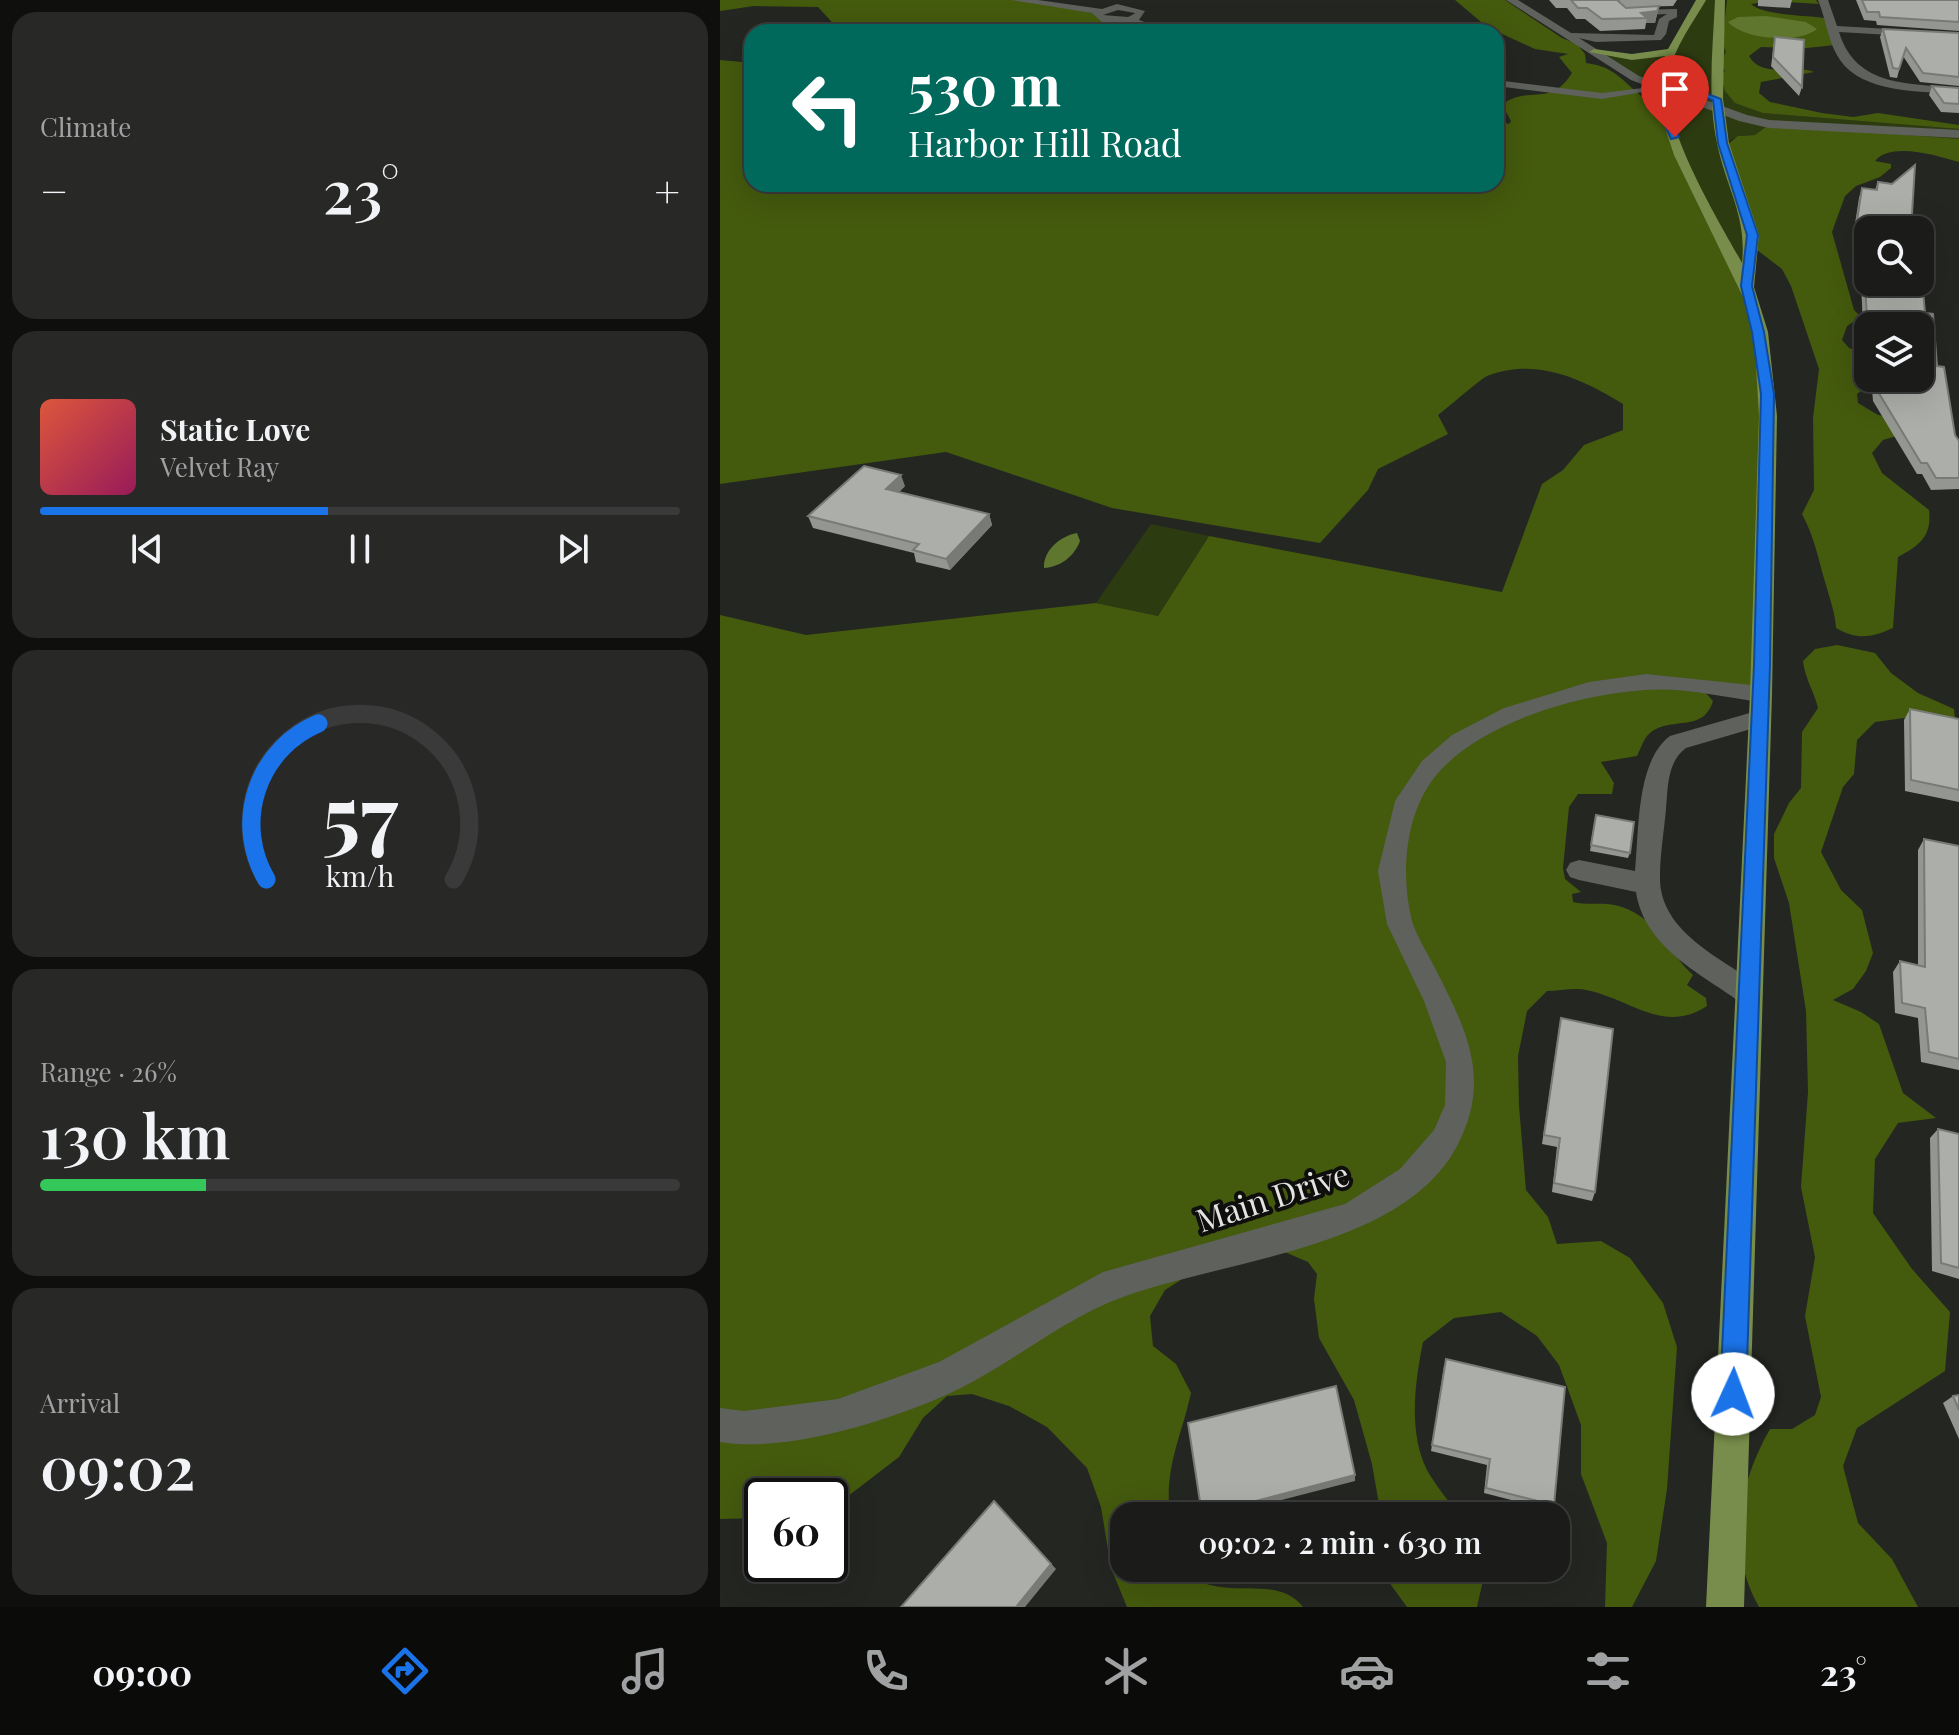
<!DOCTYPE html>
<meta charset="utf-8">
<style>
:root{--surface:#1b1c1a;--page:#282927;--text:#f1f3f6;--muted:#a0a1a2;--line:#393a39;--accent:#1a73e8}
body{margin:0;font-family:"Playfair Display",serif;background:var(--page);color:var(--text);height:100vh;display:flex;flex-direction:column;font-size:30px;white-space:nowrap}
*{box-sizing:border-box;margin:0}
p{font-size:26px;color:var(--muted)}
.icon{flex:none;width:44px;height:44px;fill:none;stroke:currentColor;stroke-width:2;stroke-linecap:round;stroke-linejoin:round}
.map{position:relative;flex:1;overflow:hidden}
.details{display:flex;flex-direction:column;gap:12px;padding:12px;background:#0f0f0e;width:720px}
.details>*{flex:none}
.top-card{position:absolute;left:24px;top:24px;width:760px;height:168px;border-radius:24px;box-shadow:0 8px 32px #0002,0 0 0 2px var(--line);background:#00695c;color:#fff;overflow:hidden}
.tools{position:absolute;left:1134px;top:216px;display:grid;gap:16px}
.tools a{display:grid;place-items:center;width:80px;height:80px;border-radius:16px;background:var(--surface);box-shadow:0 8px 32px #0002,0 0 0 2px var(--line);font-size:40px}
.speed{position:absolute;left:24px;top:1478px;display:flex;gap:16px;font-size:40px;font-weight:700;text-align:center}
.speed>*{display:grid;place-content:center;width:104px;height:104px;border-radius:50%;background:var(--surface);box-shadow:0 8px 32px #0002,0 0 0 2px var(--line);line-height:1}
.speed .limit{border:4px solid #111;border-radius:12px;background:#fff;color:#111}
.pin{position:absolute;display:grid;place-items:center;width:68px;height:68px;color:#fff;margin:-82px -34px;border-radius:50% 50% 50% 0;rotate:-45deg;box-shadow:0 0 8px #0007}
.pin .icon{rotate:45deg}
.me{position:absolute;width:88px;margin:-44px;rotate:2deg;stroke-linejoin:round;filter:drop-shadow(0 0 6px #0008)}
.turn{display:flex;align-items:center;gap:28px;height:168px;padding:0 32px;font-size:36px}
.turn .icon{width:104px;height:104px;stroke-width:2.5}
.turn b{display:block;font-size:56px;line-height:68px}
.big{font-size:60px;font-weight:600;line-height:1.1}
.details .tile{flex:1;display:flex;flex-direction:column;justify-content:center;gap:12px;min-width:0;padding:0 28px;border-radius:24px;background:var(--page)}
.details .dial{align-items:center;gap:0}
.dial svg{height:208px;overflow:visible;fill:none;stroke:var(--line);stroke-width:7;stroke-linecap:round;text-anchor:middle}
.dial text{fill:var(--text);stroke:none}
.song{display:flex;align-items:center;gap:24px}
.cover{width:96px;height:96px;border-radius:12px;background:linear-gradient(135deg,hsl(10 70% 55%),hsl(330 70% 35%))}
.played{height:8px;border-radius:4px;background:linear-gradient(90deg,var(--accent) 45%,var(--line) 45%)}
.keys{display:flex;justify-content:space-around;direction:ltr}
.heat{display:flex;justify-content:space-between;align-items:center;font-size:44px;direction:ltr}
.charge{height:12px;border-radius:6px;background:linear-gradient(90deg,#34c759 26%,var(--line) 0)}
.trip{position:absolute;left:390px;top:1502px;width:460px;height:80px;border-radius:24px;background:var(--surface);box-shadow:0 8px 32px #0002,0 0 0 2px var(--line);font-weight:600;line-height:80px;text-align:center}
.tabs{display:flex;height:128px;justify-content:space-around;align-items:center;background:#0b0b0a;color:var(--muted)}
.tabs .icon{width:56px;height:56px}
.tabs .selected{color:var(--accent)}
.tabs b{font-size:36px;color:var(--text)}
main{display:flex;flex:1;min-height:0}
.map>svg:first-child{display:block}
.green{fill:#2d3b11}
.forest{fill:#445a0d}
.water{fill:#5e762e}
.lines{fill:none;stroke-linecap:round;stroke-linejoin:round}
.minor{fill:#5f615c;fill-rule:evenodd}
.major{fill:#788d4b;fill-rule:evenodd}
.wall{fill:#949691}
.shaded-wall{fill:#787a76}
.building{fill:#acaea9;stroke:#787a76;stroke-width:2}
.route{fill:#1a73e8;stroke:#114b97;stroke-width:2}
.labels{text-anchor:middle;stroke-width:8;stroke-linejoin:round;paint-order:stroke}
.near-street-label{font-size:32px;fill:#e3e4e2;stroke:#0e0f0d}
</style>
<main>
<section class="details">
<div class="tile"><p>Climate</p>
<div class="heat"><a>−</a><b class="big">23°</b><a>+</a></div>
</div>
<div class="tile">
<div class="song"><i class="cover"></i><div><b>Static Love</b><p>Velvet Ray</p></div></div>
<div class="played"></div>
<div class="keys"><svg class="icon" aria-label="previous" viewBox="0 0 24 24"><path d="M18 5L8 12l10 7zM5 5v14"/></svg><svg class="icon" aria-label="pause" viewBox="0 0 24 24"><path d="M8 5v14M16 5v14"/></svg><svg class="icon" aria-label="next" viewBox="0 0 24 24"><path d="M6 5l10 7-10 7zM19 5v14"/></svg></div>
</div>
<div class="tile dial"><svg viewBox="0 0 100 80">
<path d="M14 69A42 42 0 1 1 86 69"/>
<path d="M14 69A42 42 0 0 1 34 9" stroke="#1a73e8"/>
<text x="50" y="56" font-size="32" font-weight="700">57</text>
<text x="50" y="72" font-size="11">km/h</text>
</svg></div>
<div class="tile"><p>Range · 26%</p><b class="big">130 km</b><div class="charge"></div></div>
<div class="tile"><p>Arrival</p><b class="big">09:02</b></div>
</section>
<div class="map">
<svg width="1239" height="1607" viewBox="0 0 1239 1607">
<rect width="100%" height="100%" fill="#242622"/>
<!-- green -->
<path class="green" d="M 981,0 L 1000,0 L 1002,42 L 1006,52 L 1000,62 L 1043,113 L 1239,129 L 1239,139 L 1024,135 L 1009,140 L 1009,136 L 1003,143 L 1032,235 L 1027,286 L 1005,248 L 937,88 L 874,52 L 898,56 L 954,51 Z
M 431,524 L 489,536 L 438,616 L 376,603 Z"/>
<!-- forest -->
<path class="forest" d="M 0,0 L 296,0 L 379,11 L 376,14 L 447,32 L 121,32 L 98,7 L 34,6 L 0,11 Z
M 735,0 L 785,0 L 842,38 L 857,44 L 865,54 L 866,63 C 890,66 898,75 915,91 C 923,98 933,104 942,110 L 1027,286 L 1045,372 L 1041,694 L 984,691 L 993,701 C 983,734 950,715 929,734 C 924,738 920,750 917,756 L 881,762 L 894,783 L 892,794 L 858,794 L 849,807 L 843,868 L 845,879 L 861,892 L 852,894 L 853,902 C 870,906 885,901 902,907 C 938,919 947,951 973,975 L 967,985 L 986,998 L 987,1006 C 943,1035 909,998 866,990 C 854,987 839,991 827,991 L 807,1011 L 798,1056 L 799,1106 L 806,1190 L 828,1217 L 837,1244 L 881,1241 L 910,1258 L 943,1303 L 957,1347 L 947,1489 L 936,1561 L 912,1607 L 885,1607 L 887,1543 L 861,1474 L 861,1425 L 839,1365 L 817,1336 L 781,1312 L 734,1318 L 703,1342 C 695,1382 688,1432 707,1470 C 716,1486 729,1501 739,1516 L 661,1516 L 652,1464 L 634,1400 L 599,1338 L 594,1299 L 597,1274 L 588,1262 L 560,1250 L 470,1274 L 445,1290 L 430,1316 L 433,1346 L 456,1364 L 471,1393 C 461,1438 444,1468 450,1516 L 404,1516 L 404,1568 L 465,1568 C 493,1607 555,1570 583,1607 L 407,1607 L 391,1568 L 381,1507 L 367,1468 L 327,1427 L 289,1406 L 252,1394 L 227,1396 L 203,1418 L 179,1457 L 119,1503 L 110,1505 L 110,1496 L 42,1496 L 42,1518 L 0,1519 L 0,615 L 86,635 L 376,603 L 438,616 L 489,536 L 782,592 L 822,484 L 843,470 L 864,445 L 903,430 L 903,404 C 862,379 816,357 767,376 C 759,380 729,407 718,415 L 728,434 L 658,469 L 648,490 L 600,543 L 392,508 L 226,452 L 0,484 L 0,60 L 32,63 L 32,184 L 776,184 L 776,121 L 789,124 L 791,121 L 784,108 L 787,101 C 814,87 831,106 852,73 L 839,57 L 848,54 L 815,49 L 767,27 Z
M 1007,0 L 1096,0 L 1099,4 L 1052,1 L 1031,4 C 1043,16 1091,15 1111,19 L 1115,45 L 1087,48 L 1041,47 L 1029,56 C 1042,79 1074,64 1094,72 L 1041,82 L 1039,93 L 1050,102 L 1102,113 L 1133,117 L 1158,113 L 1239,125 L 1239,129 L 1043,113 L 1015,103 L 1005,91 L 1001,77 L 1005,71 L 1000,62 L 1006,52 L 1002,42 Z
M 1066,126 L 1239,139 L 1239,162 C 1218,156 1171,141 1155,161 L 1171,164 L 1171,168 L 1160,177 L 1136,186 L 1125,196 L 1112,232 L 1134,310 L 1141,317 L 1127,326 L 1122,340 L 1129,348 L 1148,354 L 1148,378 L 1159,378 L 1137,394 L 1138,403 L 1158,415 L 1218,424 L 1163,440 L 1152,453 L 1162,473 L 1209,510 C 1212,536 1200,545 1178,557 L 1173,628 C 1151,638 1137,640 1116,628 C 1115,612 1110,600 1106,585 C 1098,559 1095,538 1082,514 L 1094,490 L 1093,418 L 1099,369 L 1071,286 L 1062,269 L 1037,250 L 1008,144 L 1018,136 L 1035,135 L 1046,127 Z
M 1117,645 L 1155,653 L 1171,673 L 1198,693 L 1234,709 L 1235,719 L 1191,717 L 1155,722 L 1137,740 L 1134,774 L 1123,787 L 1101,852 L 1121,890 L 1142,910 L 1153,953 L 1146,971 L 1133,989 L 1113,1000 L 1141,1012 L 1159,1024 L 1183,1093 L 1216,1118 L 1178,1123 L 1155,1159 L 1153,1213 L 1192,1269 L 1230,1312 L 1225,1371 L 1137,1428 L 1123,1466 L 1138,1523 L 1172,1559 L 1198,1607 L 1039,1607 C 1006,1549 1018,1485 1050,1429 L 1072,1429 L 1095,1415 L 1101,1397 L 1085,1316 L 1095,1257 L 1081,1187 L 1088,1092 L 1086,1011 L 1069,903 L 1054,858 L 1054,834 L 1069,803 L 1081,788 L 1082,732 L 1098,708 C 1094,691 1085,679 1083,661 L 1095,649 Z
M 669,1568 L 762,1568 L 764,1576 L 757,1607 L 687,1607 L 671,1585 Z"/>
<!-- water -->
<path class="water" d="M 1046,16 L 1086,22 L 1097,29 C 1079,44 1024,40 1008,22 L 1018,17 Z
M 357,533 L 360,541 C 354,557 340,567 324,568 C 323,551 340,536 357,533 Z"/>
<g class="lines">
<!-- minor -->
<path class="minor" d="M 291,0 L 318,0 L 382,9 L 397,4 L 425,11 L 419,20 L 452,32 C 428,32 407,23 383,23 L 372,13 ZM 398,10 L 415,13 L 414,14 L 408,17 L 383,15 Z
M 786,0 L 798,0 L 851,33 L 934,35 L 939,19 L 947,14 L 905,16 L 900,13 L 905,10 L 957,9 L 957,17 L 949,21 L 946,34 L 941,40 L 876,42 L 859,38 L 919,76 L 1027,115 L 1049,120 L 1239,130 L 1239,138 L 1049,128 L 1019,121 L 911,80 Z
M 1098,0 L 1108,0 L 1117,26 L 1239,33 L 1239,39 L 1119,32 C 1136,88 1190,83 1239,88 L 1239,94 C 1203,91 1143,94 1120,60 C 1108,43 1106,19 1098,0 Z
M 776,80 L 882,93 L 923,88 L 929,91 L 882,99 L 776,86 Z
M 926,674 L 1041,686 L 1049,689 L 1052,694 L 1049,699 L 1041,702 C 1003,697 963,687 925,690 C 859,694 763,722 718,773 C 685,811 680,873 692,921 C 697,937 708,954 716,970 C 747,1031 772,1080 737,1146 C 681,1253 491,1260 390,1302 C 338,1324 291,1363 241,1388 C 180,1418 67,1454 0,1442 L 0,1408 L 24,1411 L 118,1399 L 219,1362 L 383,1272 L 625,1204 L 680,1169 L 714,1130 L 725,1105 L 726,1062 L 704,1001 L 667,924 L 658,871 L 675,801 L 702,761 L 732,735 L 784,708 L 869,682 Z
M 1040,710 L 1048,712 L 1051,718 L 1048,724 L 966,748 C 947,762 948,787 946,809 C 944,832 940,854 940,877 C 939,931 1000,958 1039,985 L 1043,993 L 1039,1001 L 1029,1005 L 1019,1001 C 979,973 924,946 916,892 L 859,880 L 850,877 L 846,870 L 850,863 L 859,860 L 915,871 C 919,832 916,761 950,736 Z"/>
<!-- major -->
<path class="major" d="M 976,0 L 986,0 C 971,26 950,53 948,82 C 944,132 998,219 1022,263 C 1027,215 1006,188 997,143 C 987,96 993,47 995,0 L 1005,0 L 1003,99 L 1009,143 L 1039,235 L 1034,287 L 1048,332 L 1057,416 L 1052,694 L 1024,1607 L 986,1607 L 1030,694 L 1039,416 L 1035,349 L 1024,299 L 954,155 L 937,103 L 936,83 L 945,56 L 912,60 L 869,52 L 874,49 L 912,54 L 948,49 Z"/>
</g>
<!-- wall -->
<path class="wall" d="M 829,0 L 957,0 L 953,6 L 905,7 L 939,6 L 935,23 L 926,23 L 925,29 L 880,31 L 865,19 L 856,19 L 847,8 L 836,8 Z
M 1038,0 L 1072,0 L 1070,8 L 1038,6 Z
M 1136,0 L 1239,0 L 1239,31 L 1157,25 L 1156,21 L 1144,20 Z
M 1163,29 L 1239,33 L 1239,86 L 1200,82 L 1183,56 L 1177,78 L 1170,77 L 1160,37 Z
M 1055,37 L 1082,87 L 1079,96 L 1051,66 Z
M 1212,86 L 1239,88 L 1239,113 L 1221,112 L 1209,95 Z
M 1158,182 L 1190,227 L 1205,313 L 1235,435 L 1239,441 L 1239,489 L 1211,490 L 1202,474 L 1197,474 L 1153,401 L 1151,378 L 1200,378 L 1148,326 L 1148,348 L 1144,348 L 1139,238 L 1133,237 L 1139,198 L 1142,188 L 1155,190 Z
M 185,486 L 179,492 L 269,514 L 272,525 L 230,570 L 196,562 L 194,553 L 93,528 L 88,516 Z
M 1190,709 L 1239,719 L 1239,802 L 1185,791 L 1184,720 Z
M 875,820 L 910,853 L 908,858 L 870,851 Z
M 1204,839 L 1239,846 L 1239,1070 L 1201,1062 L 1198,1018 L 1175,1013 L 1173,972 L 1180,961 L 1198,965 L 1198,850 Z
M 841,1018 L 875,1192 L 872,1201 L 832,1192 L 837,1147 L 822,1144 L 839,1028 Z
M 1218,1129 L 1239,1134 L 1239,1279 L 1212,1271 L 1210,1138 Z
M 724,1366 L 834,1505 L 831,1510 L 764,1493 L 767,1465 L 711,1451 Z
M 1239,1395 L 1239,1439 L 1223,1403 L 1233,1396 Z"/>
<!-- shaded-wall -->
<path class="shaded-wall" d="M 939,6 L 935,23 L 926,23 L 927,18 L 921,13 Z
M 181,475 L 185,486 L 170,500 L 166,489 Z
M 269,514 L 272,525 L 230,570 L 226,559 Z
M 635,1475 L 635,1481 L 500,1516 L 482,1516 L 482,1515 Z
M 279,1507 L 336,1569 L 305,1607 L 296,1607 Z"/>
<!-- building -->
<path class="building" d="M 851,0 L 899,0 L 898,1 L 906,8 L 939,6 L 937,11 L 921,13 L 927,18 L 882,19 L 867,8 L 858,8 Z
M 1142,0 L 1239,0 L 1239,22 L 1160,17 L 1159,12 L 1147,12 Z
M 1163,29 L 1239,33 L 1239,77 L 1203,73 L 1186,48 L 1179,69 L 1173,68 Z
M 1055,37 L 1084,40 L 1082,87 L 1053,57 Z
M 1212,86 L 1239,88 L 1239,104 L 1224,103 Z
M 1195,165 L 1191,230 L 1148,230 L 1148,282 L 1200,282 L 1200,267 L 1201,267 L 1205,313 L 1213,314 L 1217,366 L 1224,367 L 1235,435 L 1239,441 L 1239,478 L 1216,478 L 1207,463 L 1201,463 L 1157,390 L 1156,378 L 1200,378 L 1200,326 L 1148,326 L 1148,337 L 1142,228 L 1136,227 L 1142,188 L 1157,190 L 1158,182 L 1172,184 Z
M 144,466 L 181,475 L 166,489 L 269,514 L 226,559 L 193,550 L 199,544 L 88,516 Z
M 1190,709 L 1239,719 L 1239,790 L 1191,780 Z
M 876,815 L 914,822 L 910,853 L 871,845 Z
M 1204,839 L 1239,846 L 1239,1059 L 1209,1052 L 1205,1008 L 1182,1003 L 1180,961 L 1205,967 Z
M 841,1018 L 893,1029 L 875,1192 L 834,1183 L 840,1138 L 824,1135 Z
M 1218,1129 L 1239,1134 L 1239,1268 L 1221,1263 Z
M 726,1359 L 845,1387 L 834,1505 L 766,1488 L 770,1459 L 712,1445 Z
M 616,1386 L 635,1475 L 482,1515 L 468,1423 Z
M 1239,1395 L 1239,1410 L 1233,1396 Z
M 274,1501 L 331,1564 L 296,1607 L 181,1607 Z"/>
<!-- route -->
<path class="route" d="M 942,77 L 1001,99 L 1007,143 L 1038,235 L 1032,286 L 1044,332 L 1054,394 L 1050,665 L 1026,1394 L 1023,1403 L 1013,1407 L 1004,1403 L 1000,1394 L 1034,665 L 1041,394 L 1032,332 L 1021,286 L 1027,235 L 998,143 L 993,100 L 946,84 L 946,110 L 959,137 L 951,139 L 938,110 L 938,80 Z"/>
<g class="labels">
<!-- near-street labels -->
<g class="near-street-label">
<text transform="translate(553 1198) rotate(-18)" y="11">Main Drive</text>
</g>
</g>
</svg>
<div class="tools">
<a><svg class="icon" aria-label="search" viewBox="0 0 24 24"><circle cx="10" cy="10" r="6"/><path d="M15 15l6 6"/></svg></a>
<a><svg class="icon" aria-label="layers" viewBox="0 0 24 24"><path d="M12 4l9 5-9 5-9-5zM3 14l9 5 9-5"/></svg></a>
</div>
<div class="speed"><div class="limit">60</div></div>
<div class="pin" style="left:955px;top:137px;background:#d93025"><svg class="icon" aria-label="arrive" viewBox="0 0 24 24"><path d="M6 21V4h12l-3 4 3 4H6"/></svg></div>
<svg class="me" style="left:1013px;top:1394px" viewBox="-20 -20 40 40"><circle r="19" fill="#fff"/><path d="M0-13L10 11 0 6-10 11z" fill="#1a73e8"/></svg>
<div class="trip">09:02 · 2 min · 630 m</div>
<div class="top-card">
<div class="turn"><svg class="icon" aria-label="left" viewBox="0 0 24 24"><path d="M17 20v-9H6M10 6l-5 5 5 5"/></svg><div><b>530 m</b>Harbor Hill Road</div></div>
</div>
</div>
</main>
<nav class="tabs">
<b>09:00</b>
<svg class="icon selected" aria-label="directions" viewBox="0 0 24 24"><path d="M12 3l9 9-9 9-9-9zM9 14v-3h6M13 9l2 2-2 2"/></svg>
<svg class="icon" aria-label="music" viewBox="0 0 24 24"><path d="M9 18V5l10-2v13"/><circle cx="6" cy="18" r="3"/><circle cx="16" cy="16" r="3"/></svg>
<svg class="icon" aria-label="phone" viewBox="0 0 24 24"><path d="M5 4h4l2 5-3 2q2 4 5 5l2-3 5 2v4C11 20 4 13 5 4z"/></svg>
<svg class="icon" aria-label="climate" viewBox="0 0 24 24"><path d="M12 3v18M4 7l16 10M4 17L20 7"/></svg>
<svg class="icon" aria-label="car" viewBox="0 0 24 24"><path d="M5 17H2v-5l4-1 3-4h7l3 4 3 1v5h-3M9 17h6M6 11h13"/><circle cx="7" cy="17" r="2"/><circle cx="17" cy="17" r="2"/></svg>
<svg class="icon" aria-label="filters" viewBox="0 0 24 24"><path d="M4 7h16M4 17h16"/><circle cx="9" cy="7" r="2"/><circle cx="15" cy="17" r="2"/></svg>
<b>23°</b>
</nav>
